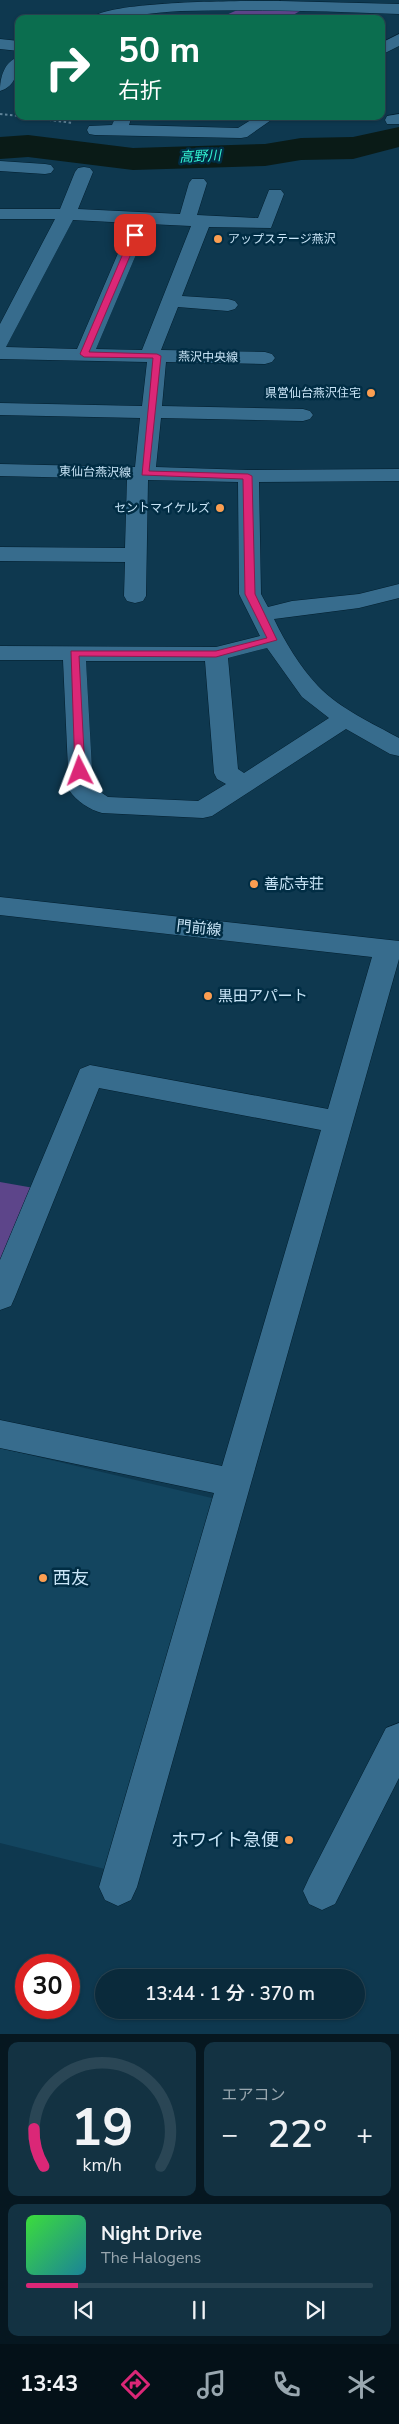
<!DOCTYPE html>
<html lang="ja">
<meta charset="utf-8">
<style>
:root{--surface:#0a2a3b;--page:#133242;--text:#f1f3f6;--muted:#99a7af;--line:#2a4655;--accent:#db2777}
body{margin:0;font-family:"Nunito Sans","Noto Sans JP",sans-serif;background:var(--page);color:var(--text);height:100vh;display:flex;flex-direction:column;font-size:19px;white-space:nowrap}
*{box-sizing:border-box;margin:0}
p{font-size:16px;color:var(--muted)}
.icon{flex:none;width:28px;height:28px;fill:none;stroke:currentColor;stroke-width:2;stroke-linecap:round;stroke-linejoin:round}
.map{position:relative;height:2034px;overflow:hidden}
.details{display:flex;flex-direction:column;gap:8px;padding:8px;background:#061720;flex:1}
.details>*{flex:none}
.hud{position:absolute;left:15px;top:15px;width:370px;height:105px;border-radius:10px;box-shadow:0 1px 4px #0004,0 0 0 1px var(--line);background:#0b6e4f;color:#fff;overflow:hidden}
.speed{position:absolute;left:15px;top:1954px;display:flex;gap:10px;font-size:25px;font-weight:700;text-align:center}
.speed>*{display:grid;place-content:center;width:65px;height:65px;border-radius:50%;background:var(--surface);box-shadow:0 1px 4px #0004,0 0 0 1px var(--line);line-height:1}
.speed .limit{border:8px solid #d22;background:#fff;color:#111}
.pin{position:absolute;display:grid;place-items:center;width:42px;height:42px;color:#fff;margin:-21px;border-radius:10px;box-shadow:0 2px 8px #0006}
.me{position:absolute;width:55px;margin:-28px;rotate:357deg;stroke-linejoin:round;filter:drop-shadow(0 0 4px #0008)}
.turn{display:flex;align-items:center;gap:18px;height:105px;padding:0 20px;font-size:22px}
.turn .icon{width:65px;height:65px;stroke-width:2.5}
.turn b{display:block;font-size:35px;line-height:42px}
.big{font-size:38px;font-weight:600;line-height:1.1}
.details .widget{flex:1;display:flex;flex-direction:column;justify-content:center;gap:8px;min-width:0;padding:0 18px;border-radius:10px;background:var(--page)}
.details .dial{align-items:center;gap:0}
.dial svg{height:130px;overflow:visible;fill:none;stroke:var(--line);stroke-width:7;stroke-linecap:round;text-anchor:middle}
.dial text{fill:var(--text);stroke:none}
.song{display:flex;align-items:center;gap:15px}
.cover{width:60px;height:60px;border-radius:8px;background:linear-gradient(135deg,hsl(120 70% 55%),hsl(190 70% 35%))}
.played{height:5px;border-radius:2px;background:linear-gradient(90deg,var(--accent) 15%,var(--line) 15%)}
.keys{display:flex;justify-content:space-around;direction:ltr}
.heat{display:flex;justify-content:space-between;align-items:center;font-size:28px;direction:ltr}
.details .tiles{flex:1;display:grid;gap:8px;grid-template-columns:1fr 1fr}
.widget:last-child{grid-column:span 2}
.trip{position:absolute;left:95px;top:1969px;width:270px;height:50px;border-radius:25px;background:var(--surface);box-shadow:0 1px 4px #0004,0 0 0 1px var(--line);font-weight:600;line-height:50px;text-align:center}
.menu{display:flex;height:80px;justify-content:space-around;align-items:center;background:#041118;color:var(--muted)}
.menu .icon{width:35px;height:35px}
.menu .selected{color:var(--accent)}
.menu b{font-size:22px;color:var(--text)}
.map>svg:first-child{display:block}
.built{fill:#13455f}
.green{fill:#5d458a}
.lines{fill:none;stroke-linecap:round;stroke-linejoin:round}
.river{fill:#0a1b17;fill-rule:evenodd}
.minor-casing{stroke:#021e2e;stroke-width:1}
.path{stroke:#5f8398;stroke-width:2;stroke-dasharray:2.5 2.5;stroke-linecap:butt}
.minor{fill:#376c8d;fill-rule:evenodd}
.route{fill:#db2777;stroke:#8e194d}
.poi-dot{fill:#fb9e51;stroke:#012d44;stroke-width:2}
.labels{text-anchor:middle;stroke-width:5;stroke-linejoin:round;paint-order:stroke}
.far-poi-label{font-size:12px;fill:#c9e5f7;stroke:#012d44;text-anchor:end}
.far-street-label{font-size:12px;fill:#c9e5f7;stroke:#012d44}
.far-water-label{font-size:14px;font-style:italic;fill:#32efd0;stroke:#012d44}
.poi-label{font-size:15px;fill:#c9e5f7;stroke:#012d44;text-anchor:start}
.street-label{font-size:15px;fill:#c9e5f7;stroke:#012d44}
.near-poi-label{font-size:18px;fill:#c9e5f7;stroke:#012d44;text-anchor:start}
</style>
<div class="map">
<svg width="399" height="2034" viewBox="0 0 399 2034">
<rect width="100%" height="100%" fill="#0e384f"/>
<!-- built -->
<path class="built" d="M 0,1448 L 216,1499 L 109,1870 L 0,1843 Z"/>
<!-- green -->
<path class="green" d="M 242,8 L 300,8 L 300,11 L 286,19 L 217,19 Z
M 0,1182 L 34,1188 L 0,1274 Z"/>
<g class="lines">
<!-- river -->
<path class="river" d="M 399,127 L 399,147 L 353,159 L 301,160 L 265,166 L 133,170 L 28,157 L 0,159 L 0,137 L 28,135 L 133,148 L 265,144 L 301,138 L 353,137 Z"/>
<!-- minor casing -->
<g class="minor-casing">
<path id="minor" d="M 280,1 L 399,4 L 399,14 C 326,11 254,9 181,11 C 151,12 121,19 90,19 C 107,0 249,1 280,1 Z
M 399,34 L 399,46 L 381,55 L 381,43 Z
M 0,39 L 19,41 L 19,51 L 0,49 Z
M 19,57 C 19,71 15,87 0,91 C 0,78 4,61 19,57 Z
M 399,114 L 399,124 L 387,124 L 385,120 L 387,116 Z
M 116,116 L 132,116 L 129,125 L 238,128 L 257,116 L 277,116 L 247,137 L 241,138 L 95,135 L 89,134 L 87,130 L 89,126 L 112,125 Z
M 0,161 L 45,164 L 51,165 L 54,169 L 51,173 L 45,174 L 0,171 Z
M 84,167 L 90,168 L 93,172 L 78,209 L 180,214 L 189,183 L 192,179 L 204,179 L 207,183 L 197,215 L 258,218 L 269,190 L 281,190 L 284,194 L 271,228 L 209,227 L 182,296 L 228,299 L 235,301 L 238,305 L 235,309 L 228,311 L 178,307 L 161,350 L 265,352 L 272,354 L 275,358 L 272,362 L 265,364 L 166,362 L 162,406 L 303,409 L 310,411 L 313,415 L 310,419 L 303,421 L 161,418 L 156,467 L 248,470 L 399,469 L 399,481 L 259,482 L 261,594 L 268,607 L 292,601 L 359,594 L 399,584 L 399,598 L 359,608 L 274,619 C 285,642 300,667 318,686 C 340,709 372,723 399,738 L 399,756 L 390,754 L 346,729 L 212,816 L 203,818 L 102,813 C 90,810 76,801 69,790 L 63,660 L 0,660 L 0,646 L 216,647 L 260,636 L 239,594 L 238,482 L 148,480 L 146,596 L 143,601 L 135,603 L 127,601 L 124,596 L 125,562 L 0,561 L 0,547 L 125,548 L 127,479 L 0,476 L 0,464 L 135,467 L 140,418 L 0,415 L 0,403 L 142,406 L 147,362 L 0,359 L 0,324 L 55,219 L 0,219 L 0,209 L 60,209 L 75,172 L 78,168 ZM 73,220 L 131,223 L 77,349 L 6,347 ZM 149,224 L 191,226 L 142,350 L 96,349 ZM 267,648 L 302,697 L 329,718 L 244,773 L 238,769 L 228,658 ZM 86,661 L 205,661 L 214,773 L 217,779 L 226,784 L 198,801 L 108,797 L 93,787 Z
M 0,897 L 399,941 L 399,959 L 137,1887 L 131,1900 L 118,1906 L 105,1900 L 99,1887 L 214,1493 L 0,1448 L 0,1420 L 222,1466 L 321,1130 L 99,1088 L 15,1297 L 11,1306 L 0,1310 L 0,1260 L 80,1069 L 90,1065 L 328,1109 L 372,957 L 0,915 Z
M 399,1723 L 399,1778 L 335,1904 L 322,1910 L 309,1904 L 303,1891 L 309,1878 L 386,1728 Z"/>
</g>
<!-- path -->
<path class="path" d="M 0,114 L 19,116
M 19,116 L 73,123"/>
<!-- minor -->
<use href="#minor" class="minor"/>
</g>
<!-- route -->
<path class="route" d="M 135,233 L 139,235 L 89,352 L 157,354 L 161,356 L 149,471 L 248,474 L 252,476 L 255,594 L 277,640 L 216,657 L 79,656 L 85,771 L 80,774 L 75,771 L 71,651 L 216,651 L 267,638 L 245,594 L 243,479 L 142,475 L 153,358 L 84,357 L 80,354 L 131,235 Z"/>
<!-- markers -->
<g class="poi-dot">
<circle cx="218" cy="239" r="5"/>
<circle cx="371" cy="393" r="5"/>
<circle cx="220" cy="508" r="5"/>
<circle cx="254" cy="884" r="5"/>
<circle cx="208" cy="996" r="5"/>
<circle cx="43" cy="1578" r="5"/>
<circle cx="289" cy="1840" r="5"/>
</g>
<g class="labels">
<!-- far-poi labels -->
<g class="far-poi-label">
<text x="228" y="243" text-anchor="start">アップステージ燕沢</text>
<text x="361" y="397">県営仙台燕沢住宅</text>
<text x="210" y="512">セントマイケルズ</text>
</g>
<!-- far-street labels -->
<g class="far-street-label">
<text transform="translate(208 357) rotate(1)" y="4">燕沢中央線</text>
<text transform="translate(95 472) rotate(1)" y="4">東仙台燕沢線</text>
</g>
<!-- far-water labels -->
<g class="far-water-label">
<text transform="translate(200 156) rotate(-3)" y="5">高野川</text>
</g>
<!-- poi labels -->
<g class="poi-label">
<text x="264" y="889">善応寺荘</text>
<text x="218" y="1001">黒田アパート</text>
</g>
<!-- street labels -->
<g class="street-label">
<text transform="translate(199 928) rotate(6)" y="5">門前線</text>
</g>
<!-- near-poi labels -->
<g class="near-poi-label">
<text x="53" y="1584">西友</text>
<text x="279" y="1846" text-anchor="end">ホワイト急便</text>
</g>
</g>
</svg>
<div class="speed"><div class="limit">30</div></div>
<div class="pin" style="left:135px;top:235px;background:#d93025"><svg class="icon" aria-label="arrive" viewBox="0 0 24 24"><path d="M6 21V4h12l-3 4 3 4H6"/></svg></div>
<svg class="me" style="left:80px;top:771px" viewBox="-20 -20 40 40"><path d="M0-17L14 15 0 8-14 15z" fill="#db2777" stroke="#fff" stroke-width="4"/></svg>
<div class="trip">13:44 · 1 分 · 370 m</div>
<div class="hud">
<div class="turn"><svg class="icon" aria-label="right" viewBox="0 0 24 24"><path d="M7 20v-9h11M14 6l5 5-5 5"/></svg><div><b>50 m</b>右折</div></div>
</div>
</div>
<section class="details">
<div class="tiles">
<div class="widget dial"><svg viewBox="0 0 100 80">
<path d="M14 69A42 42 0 1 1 86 69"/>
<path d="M14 69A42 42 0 0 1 8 46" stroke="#db2777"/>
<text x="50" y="56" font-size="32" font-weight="700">19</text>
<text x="50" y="72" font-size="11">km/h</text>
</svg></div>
<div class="widget"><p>エアコン</p>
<div class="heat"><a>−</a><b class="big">22°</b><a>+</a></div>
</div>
<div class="widget">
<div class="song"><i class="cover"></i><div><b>Night Drive</b><p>The Halogens</p></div></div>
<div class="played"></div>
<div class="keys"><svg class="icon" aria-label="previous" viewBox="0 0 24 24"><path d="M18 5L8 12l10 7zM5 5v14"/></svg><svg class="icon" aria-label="pause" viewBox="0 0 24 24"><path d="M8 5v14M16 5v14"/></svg><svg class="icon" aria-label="next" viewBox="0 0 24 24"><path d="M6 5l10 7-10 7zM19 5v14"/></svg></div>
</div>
</div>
</section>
<nav class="menu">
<b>13:43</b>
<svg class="icon selected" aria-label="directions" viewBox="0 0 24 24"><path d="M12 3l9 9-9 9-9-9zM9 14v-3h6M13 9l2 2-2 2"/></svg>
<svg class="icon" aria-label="music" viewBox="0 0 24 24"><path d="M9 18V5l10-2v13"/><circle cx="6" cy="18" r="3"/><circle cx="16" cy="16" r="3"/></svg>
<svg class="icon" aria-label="phone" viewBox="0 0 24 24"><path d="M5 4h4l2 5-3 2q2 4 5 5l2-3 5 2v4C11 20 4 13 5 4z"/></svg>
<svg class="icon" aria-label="climate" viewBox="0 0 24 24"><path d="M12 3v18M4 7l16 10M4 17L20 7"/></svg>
</nav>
